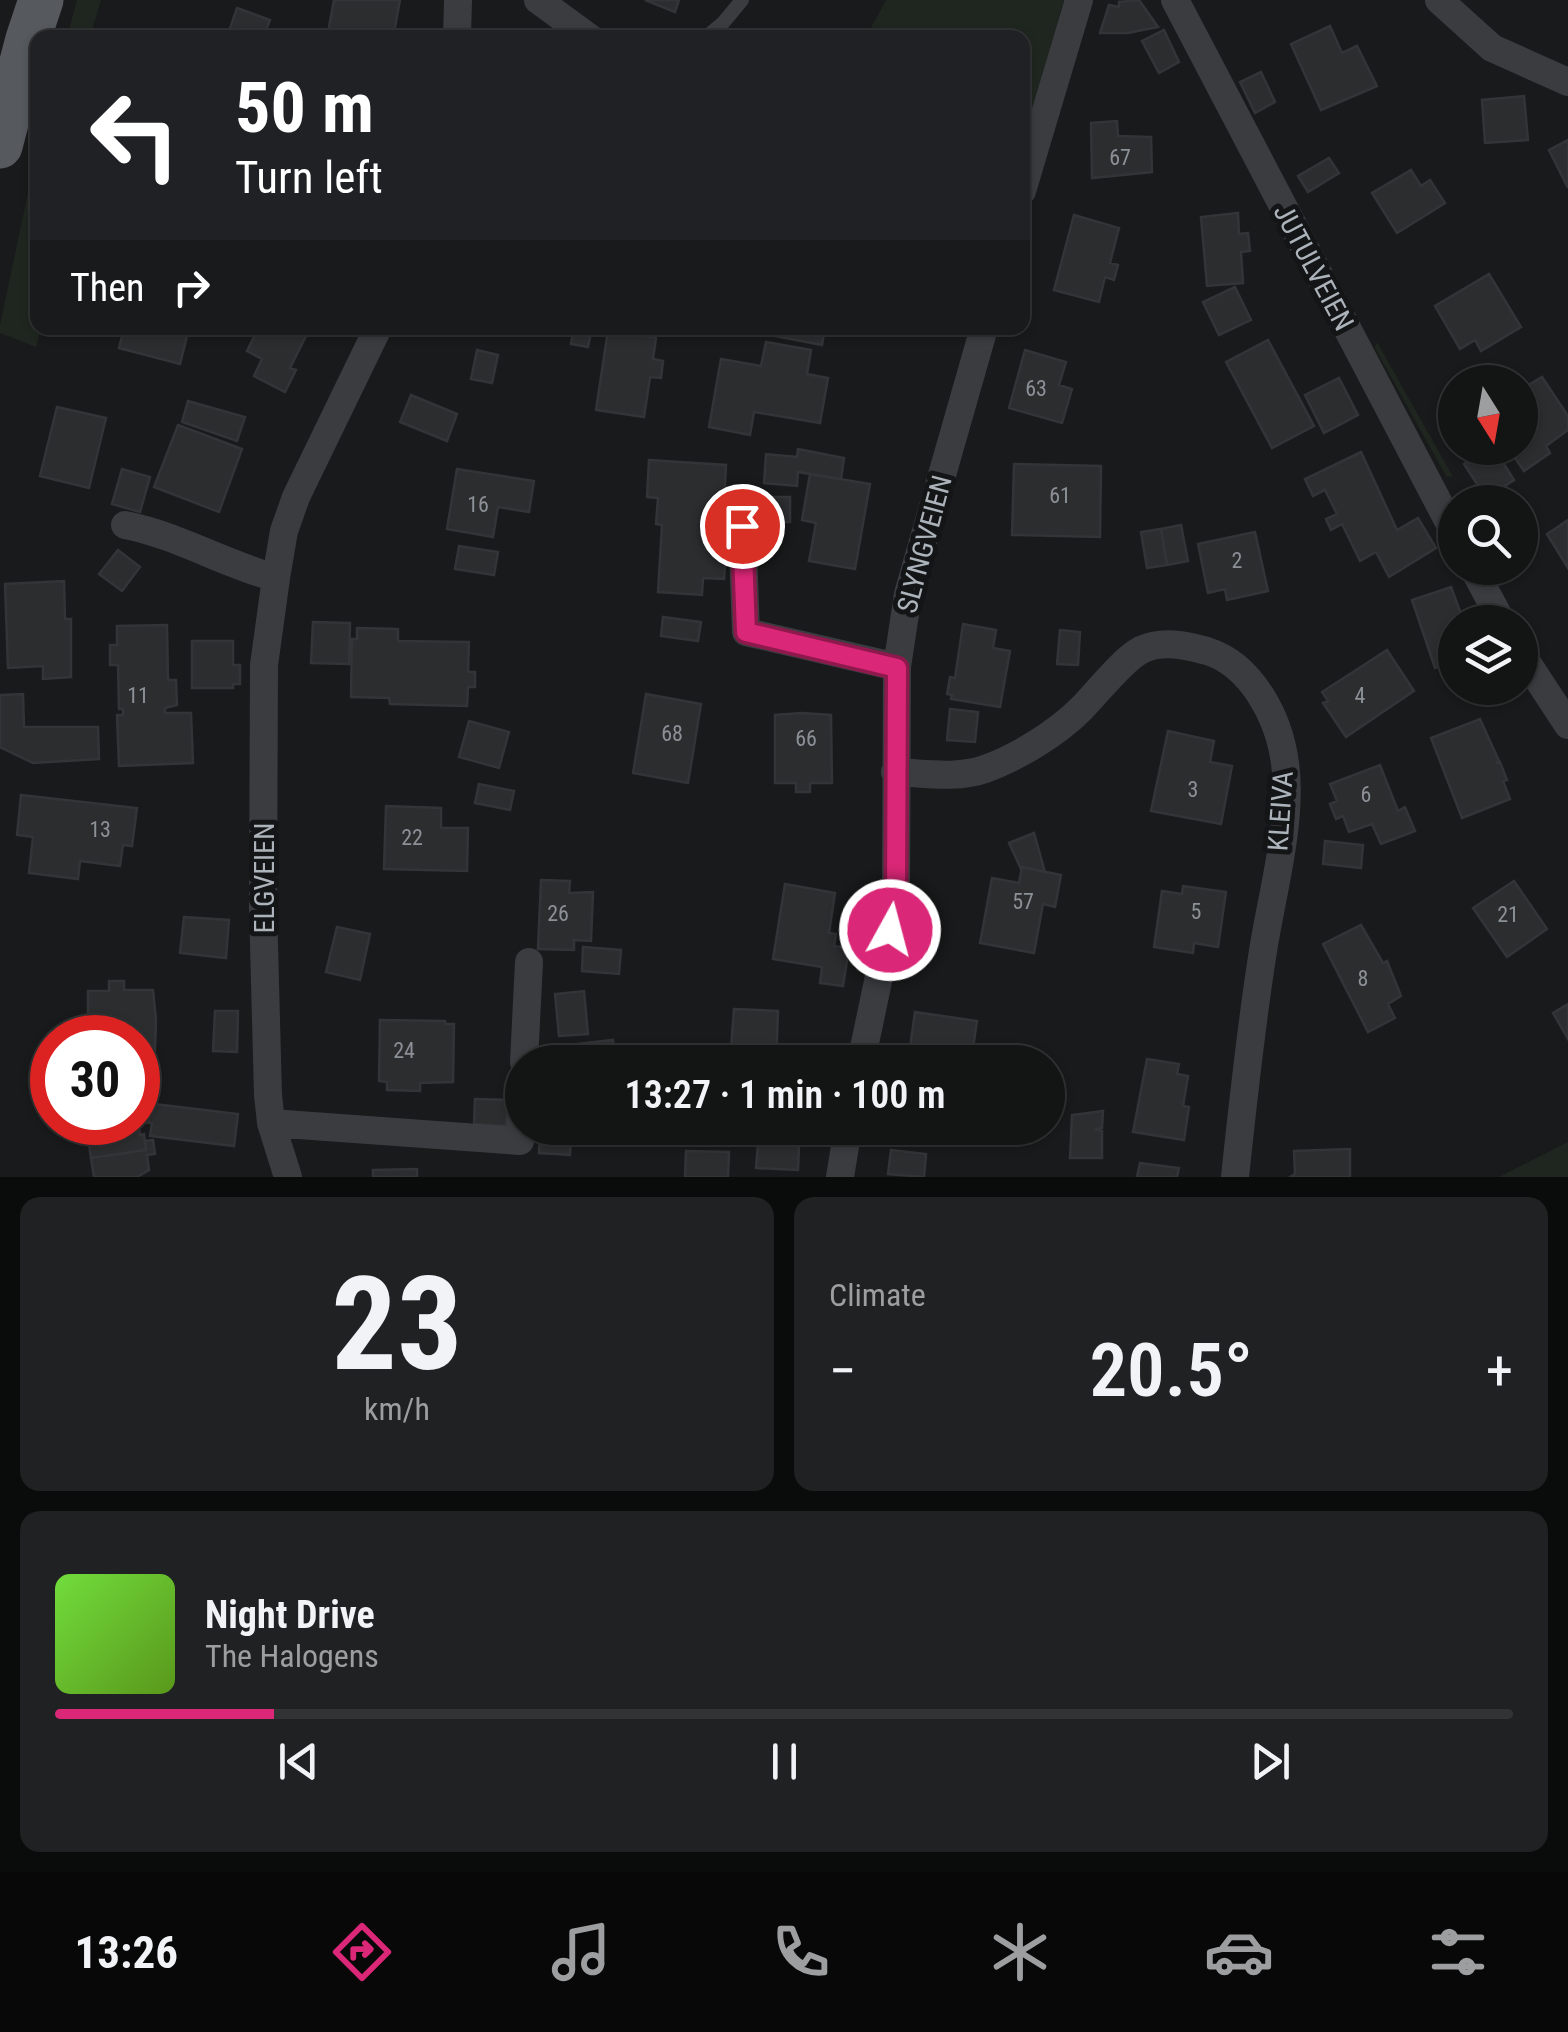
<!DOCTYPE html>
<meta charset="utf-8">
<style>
:root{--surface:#131414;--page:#202122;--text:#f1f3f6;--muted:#9d9ea0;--line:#323334;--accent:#db2777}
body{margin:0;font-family:"Roboto Condensed",sans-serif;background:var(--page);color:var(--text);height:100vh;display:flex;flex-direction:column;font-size:38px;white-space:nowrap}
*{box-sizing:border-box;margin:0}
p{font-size:32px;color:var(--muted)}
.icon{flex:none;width:55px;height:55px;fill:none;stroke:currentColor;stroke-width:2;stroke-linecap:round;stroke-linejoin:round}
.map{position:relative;height:1177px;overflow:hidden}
.drawer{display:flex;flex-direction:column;gap:20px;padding:20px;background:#0a0b0b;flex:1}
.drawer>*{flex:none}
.banner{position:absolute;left:30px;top:30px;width:1000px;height:305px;border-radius:20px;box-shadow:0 2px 8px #0004,0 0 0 2px var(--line);background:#202124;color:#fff;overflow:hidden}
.needle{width:65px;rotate:169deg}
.tools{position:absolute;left:1438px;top:365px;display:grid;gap:20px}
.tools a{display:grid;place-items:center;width:100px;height:100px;border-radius:50%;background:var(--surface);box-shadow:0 2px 8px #0004,0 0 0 2px var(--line);font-size:50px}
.speed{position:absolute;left:30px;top:1015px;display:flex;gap:20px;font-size:50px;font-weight:700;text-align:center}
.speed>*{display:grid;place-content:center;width:130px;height:130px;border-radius:50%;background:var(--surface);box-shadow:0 2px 8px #0004,0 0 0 2px var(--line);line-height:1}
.speed .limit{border:15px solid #d22;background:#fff;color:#111}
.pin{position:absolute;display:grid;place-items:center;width:85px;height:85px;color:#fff;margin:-42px;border:5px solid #fff;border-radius:50%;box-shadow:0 2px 10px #0007}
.me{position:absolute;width:110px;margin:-55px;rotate:7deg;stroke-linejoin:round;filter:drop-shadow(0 0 8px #0008)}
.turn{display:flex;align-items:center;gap:35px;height:210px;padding:0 40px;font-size:45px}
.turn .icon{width:130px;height:130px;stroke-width:2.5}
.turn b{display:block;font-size:70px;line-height:85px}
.then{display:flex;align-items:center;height:95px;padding:0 40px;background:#0003;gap:20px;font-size:38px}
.big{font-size:75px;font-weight:600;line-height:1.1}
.drawer .tile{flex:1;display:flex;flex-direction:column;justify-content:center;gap:15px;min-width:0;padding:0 35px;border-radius:20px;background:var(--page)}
.drawer .dial{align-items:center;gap:0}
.dial b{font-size:130px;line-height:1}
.song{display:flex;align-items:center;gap:30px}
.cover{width:120px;height:120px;border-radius:15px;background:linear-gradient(135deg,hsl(100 70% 55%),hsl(90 70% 35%))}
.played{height:10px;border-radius:5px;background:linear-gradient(90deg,var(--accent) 15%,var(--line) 15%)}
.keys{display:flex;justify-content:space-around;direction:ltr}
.heat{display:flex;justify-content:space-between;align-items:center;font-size:55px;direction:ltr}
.drawer .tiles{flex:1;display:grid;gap:20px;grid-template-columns:1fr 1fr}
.tile:last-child{grid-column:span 2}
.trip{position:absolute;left:505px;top:1045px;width:560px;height:100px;border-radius:50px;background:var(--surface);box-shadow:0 2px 8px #0004,0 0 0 2px var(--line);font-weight:600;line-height:100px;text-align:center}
.tab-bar{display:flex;height:160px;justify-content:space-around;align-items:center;background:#080808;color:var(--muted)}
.tab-bar .icon{width:70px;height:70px}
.tab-bar .on{color:var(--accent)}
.tab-bar b{font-size:45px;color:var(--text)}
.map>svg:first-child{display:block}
.green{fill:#1f261f}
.building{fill:#2c2d2f;stroke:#333437;stroke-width:2.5}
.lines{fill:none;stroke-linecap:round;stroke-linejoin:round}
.service{stroke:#3a3c40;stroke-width:14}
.minor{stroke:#3a3c40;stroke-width:28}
.primary{stroke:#565a5f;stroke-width:45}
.route-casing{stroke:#8e194d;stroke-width:25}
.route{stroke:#db2777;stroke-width:18}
.labels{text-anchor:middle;stroke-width:10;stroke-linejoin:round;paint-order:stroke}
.number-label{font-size:22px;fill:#8b9197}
.street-label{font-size:28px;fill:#acb3bb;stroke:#141516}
</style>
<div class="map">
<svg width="1568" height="1177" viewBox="0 0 1568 1177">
<rect width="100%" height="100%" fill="#191a1b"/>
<!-- green -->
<path class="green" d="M 77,0 L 101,0 L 90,37 L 67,37 Z
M 886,0 L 1064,0 L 1023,141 L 1022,38 L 866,37 Z
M 37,150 L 38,328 L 41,328 L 36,347 L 0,333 L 0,325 Z
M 1377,342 L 1453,477 L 1446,476 L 1375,348 Z
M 1568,1142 L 1568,1177 L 1499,1177 Z"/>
<!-- building -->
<path class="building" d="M 334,0 L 400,0 L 393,38 L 327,38 Z
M 645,0 L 679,0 L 675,12 Z
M 1139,0 L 1158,27 L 1128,33 L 1100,33 L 1109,5 L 1119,7 L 1119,2 Z
M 237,8 L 270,20 L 263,38 L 228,34 Z
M 1330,26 L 1342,53 L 1357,46 L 1377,86 L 1321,110 L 1291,44 Z
M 1164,30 L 1179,62 L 1159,73 L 1142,41 Z
M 1261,72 L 1275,102 L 1255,113 L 1240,82 Z
M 1524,96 L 1528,140 L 1485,143 L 1482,100 Z
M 1117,121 L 1118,136 L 1151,137 L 1152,172 L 1092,178 L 1091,123 Z
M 1568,140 L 1568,188 L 1549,150 Z
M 1329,158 L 1339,173 L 1308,192 L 1298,176 Z
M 1411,170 L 1421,186 L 1430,180 L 1445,203 L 1397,233 L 1372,193 Z
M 1238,213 L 1239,234 L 1248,233 L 1250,251 L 1241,252 L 1243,283 L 1207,286 L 1201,217 Z
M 1074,215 L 1119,228 L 1110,263 L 1118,265 L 1114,280 L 1105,277 L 1099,302 L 1054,290 Z
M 1489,274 L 1521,327 L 1481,351 L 1475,340 L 1460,349 L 1435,306 Z
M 1235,287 L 1251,320 L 1219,335 L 1203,302 Z
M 124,328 L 189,328 L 180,364 L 119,348 Z
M 252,328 L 310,328 L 290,368 L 296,370 L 285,392 L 254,376 L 262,359 L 247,351 L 256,333 L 250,331 Z
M 574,328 L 592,328 L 588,347 L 571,344 Z
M 777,328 L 825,328 L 822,345 L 775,336 Z
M 608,330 L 656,338 L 653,359 L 663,361 L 661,378 L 650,377 L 644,417 L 596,410 Z
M 1268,340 L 1314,426 L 1272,448 L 1226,362 Z
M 766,342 L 811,350 L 807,374 L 828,378 L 820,423 L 754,412 L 750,435 L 709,427 L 721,359 L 761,366 Z
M 477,350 L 498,355 L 492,383 L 471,379 Z
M 1025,350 L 1066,362 L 1059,385 L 1072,389 L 1062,423 L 1009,408 Z
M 1542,377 L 1568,416 L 1568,430 L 1546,446 L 1550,453 L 1524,471 L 1508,448 L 1520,448 L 1520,390 Z
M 1339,378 L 1358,415 L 1324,433 L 1305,395 Z
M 411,395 L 457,414 L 447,441 L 400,422 Z
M 188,401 L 245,417 L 237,441 L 182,422 Z
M 57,407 L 106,418 L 89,488 L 40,476 Z
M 178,425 L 242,449 L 219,512 L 154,487 Z
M 1489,448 L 1494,448 L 1514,480 L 1486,498 L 1464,464 Z
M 798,449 L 844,458 L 841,479 L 798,472 L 797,486 L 764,483 L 766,454 L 797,457 Z
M 1361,452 L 1397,530 L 1418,518 L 1436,548 L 1389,577 L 1376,552 L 1360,561 L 1342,524 L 1331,530 L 1326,519 L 1337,514 L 1325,490 L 1313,496 L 1305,479 Z
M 649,460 L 726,465 L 724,503 L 713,502 L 712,527 L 706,527 L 705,549 L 726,550 L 724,579 L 703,578 L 702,595 L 658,592 L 662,525 L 656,524 L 658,498 L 647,497 Z
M 1014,464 L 1101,466 L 1100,537 L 1012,535 Z
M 122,469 L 150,477 L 140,512 L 112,504 Z
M 457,469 L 534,481 L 529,512 L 498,507 L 493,537 L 447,529 Z
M 810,474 L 870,484 L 855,569 L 809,561 L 816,523 L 802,520 Z
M 766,497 L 790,497 L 790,522 L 765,522 Z
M 1568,520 L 1568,568 L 1547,534 Z
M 1181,525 L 1188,561 L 1167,565 L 1161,529 Z
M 1161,529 L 1167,565 L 1147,568 L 1141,532 Z
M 1521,530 L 1533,548 L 1520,556 L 1520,531 Z
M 1255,532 L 1268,591 L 1227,600 L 1225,589 L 1208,593 L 1198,544 Z
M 459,546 L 498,552 L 494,575 L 455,569 Z
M 118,550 L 140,567 L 122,591 L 99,574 Z
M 64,581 L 65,619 L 71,619 L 71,677 L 43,679 L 43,666 L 8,668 L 5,584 Z
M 1451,587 L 1464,622 L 1455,622 L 1455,668 L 1451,670 L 1449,663 L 1435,668 L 1412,600 Z
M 663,617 L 701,622 L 698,641 L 661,636 Z
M 313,622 L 350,623 L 349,664 L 311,663 Z
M 963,624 L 996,630 L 993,648 L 1010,651 L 1000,707 L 951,699 L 952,695 L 947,694 L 950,677 L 955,678 Z
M 167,625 L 168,680 L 176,680 L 177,705 L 165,708 L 165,713 L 191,713 L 193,763 L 119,766 L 117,715 L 123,715 L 123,709 L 119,709 L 118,665 L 110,665 L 110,645 L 117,645 L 117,626 Z
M 357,628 L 398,629 L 398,641 L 469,642 L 468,672 L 475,672 L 475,687 L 468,687 L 467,706 L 390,704 L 389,698 L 351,697 L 352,639 L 357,639 Z
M 1060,630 L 1080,632 L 1078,665 L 1057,664 Z
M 192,641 L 233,641 L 233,665 L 240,665 L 240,684 L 233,684 L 233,688 L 192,688 Z
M 1387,650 L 1414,691 L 1346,737 L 1323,703 L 1328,701 L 1322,692 Z
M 23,694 L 24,727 L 98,727 L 99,759 L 33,763 L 0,747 L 0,695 Z
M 646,694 L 701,704 L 688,783 L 633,773 Z
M 950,709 L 978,712 L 975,742 L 947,740 Z
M 802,713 L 831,715 L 832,783 L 810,783 L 810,792 L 796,792 L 796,783 L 775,783 L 775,715 Z
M 1480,719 L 1499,761 L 1496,763 L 1500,762 L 1507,780 L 1503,781 L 1510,799 L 1462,818 L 1431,738 Z
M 469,721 L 509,732 L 499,768 L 459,757 Z
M 1168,731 L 1214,741 L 1210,762 L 1232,766 L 1221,824 L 1151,811 Z
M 1380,765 L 1398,811 L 1405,807 L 1415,831 L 1381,844 L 1372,824 L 1349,832 L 1343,816 L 1336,819 L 1330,804 L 1337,801 L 1330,784 Z
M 479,784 L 514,791 L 510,810 L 475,803 Z
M 21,795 L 137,808 L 132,846 L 123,845 L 120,866 L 80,861 L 78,879 L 29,873 L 33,837 L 17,835 Z
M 386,806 L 441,808 L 441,828 L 468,828 L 467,871 L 384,869 Z
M 1034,833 L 1045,872 L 1022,867 L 1022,871 L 1009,843 Z
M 1325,841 L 1363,845 L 1361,868 L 1323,864 Z
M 1022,867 L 1061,875 L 1055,907 L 1043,904 L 1034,953 L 980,943 L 992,878 L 1019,883 Z
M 541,880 L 570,881 L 569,893 L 593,892 L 591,941 L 574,940 L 574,950 L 538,949 Z
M 1514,881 L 1547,929 L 1507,957 L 1473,908 Z
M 785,884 L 835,893 L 829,933 L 836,934 L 834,946 L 849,948 L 843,986 L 820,983 L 822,967 L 773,959 Z
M 1183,886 L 1226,892 L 1218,947 L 1194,943 L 1193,953 L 1154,947 L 1162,891 L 1182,894 Z
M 184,917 L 229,920 L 226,958 L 180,953 Z
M 1361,925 L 1383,963 L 1387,961 L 1401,996 L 1388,1004 L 1395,1018 L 1368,1032 L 1323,944 Z
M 337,927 L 370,934 L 360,980 L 326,972 Z
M 583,947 L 621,950 L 619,974 L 582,971 Z
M 109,981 L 124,981 L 124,990 L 153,990 L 156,1020 L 154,1076 L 138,1076 L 138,1038 L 88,1038 L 104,1037 L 104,1028 L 88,1028 L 88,991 L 109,991 Z
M 584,991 L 588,1034 L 559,1036 L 555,994 Z
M 1568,1004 L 1568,1039 L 1553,1013 Z
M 734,1009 L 778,1011 L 776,1062 L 730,1062 Z
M 215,1011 L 238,1011 L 237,1052 L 213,1051 Z
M 915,1012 L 977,1021 L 971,1061 L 955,1059 L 954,1062 L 908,1062 Z
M 380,1020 L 445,1021 L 445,1024 L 454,1024 L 453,1082 L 420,1083 L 420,1091 L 387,1090 L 387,1082 L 379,1081 Z
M 613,1040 L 616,1062 L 570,1062 L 568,1045 Z
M 1147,1059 L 1179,1064 L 1177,1074 L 1188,1076 L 1183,1106 L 1189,1107 L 1184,1140 L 1133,1132 Z
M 475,1099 L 508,1100 L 506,1126 L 474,1124 Z
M 138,1102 L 238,1114 L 234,1146 L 150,1136 L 152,1123 L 138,1122 Z
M 1103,1111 L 1102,1128 L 1095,1129 L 1102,1131 L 1102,1158 L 1070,1158 L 1072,1115 Z
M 138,1123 L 140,1135 L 144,1134 L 146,1150 L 91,1158 L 87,1129 Z
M 540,1133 L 571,1135 L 570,1155 L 539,1153 Z
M 153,1140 L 155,1154 L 147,1155 L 149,1170 L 137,1177 L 94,1177 L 91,1158 L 146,1150 L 145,1141 Z
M 758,1144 L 799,1146 L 798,1170 L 756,1168 Z
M 1350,1149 L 1350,1177 L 1290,1177 L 1295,1174 L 1294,1151 Z
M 891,1150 L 926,1154 L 924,1177 L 888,1174 Z
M 686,1151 L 729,1152 L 728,1177 L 685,1177 Z
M 1140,1163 L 1179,1168 L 1177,1177 L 1137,1177 Z
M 417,1169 L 417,1177 L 373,1177 L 373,1170 Z"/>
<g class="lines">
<!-- service -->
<path class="service" d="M 705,38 L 723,23 L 742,0"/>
<!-- minor -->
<path class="minor" d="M 538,0 L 590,38
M 1175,0 L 1455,534
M 1439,0 L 1492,48 L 1568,82
M 457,38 L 458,0
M 1022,191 L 1079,0
M 125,525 C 177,535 224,564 276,578
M 742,525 L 746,632 L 897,667
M 1473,568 L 1502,622
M 1520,652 L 1568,725
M 895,772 C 923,773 958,779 985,769 C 1018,757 1057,733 1081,709 C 1097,693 1122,660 1141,650 C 1162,640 1186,645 1207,651 C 1252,665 1279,718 1285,763 C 1293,821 1272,893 1263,951 C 1251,1026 1243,1101 1235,1177
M 524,1062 L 529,962
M 861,1062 L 896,896 L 897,667 L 908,594 L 984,328
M 271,1123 L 520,1141 L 522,1098
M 288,1177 L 271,1123 L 268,1095 L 263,907 L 264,665 L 276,578 L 284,531 L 296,497 L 378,328
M 840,1177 L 848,1128"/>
<!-- primary -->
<path class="primary" d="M 0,146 L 28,39 L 41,0"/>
</g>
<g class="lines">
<!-- route casing -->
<g class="route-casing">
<path id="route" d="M 742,526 L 746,632 L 897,668 L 896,896 L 890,930"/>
</g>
<!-- route -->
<use href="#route" class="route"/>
</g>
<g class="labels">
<!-- number labels -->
<g class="number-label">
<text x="1120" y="165">67</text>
<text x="1036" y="396">63</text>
<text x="1060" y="503">61</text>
<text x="478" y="512">16</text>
<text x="1237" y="568">2</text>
<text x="138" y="703">11</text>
<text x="1360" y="703">4</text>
<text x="672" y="741">68</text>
<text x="806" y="746">66</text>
<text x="1193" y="797">3</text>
<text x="1366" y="802">6</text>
<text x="100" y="837">13</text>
<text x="412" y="845">22</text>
<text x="1023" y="909">57</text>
<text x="1196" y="919">5</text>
<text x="558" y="921">26</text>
<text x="1508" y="922">21</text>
<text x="1363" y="986">8</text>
<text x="404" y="1058">24</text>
</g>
<!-- street labels -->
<g class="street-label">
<text transform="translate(1314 267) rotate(62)" y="10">JUTULVEIEN</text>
<text transform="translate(924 544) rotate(-75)" y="10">SLYNGVEIEN</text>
<text transform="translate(1280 811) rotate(-86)" y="10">KLEIVA</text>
<text transform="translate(264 878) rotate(-90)" y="10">ELGVEIEN</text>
</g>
</g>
</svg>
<div class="tools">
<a><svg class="needle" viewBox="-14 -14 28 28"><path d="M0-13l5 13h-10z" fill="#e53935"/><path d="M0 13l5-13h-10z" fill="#9d9ea0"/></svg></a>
<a><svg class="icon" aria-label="search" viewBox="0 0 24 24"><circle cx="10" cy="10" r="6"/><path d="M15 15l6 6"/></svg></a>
<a><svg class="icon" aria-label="layers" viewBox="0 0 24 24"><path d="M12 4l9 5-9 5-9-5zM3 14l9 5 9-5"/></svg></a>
</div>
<div class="speed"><div class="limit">30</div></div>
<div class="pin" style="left:742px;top:526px;background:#d93025"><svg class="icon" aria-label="arrive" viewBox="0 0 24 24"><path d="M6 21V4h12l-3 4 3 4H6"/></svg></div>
<svg class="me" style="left:890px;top:930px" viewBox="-20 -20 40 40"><circle r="17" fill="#db2777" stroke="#fff" stroke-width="3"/><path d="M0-11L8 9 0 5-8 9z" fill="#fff"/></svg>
<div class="trip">13:27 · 1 min · 100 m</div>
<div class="banner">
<div class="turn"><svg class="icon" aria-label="left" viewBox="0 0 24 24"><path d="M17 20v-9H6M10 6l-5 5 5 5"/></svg><div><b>50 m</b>Turn left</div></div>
<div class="then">Then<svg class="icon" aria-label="right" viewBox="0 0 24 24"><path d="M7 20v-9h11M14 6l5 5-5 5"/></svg></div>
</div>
</div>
<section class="drawer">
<div class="tiles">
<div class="tile dial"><b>23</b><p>km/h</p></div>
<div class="tile"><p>Climate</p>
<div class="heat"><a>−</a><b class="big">20.5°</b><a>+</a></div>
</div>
<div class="tile">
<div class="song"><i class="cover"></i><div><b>Night Drive</b><p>The Halogens</p></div></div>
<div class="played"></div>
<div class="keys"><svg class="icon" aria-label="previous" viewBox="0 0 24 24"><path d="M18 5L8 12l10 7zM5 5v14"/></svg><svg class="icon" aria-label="pause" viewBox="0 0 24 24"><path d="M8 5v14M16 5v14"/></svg><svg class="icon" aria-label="next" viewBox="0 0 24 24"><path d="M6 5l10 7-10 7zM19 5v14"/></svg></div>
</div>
</div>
</section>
<nav class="tab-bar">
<b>13:26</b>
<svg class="icon on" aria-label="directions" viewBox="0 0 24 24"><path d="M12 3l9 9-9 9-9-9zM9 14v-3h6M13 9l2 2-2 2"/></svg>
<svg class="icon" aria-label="music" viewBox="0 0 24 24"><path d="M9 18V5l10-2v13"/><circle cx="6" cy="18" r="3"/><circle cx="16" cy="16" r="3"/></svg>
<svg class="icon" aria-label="phone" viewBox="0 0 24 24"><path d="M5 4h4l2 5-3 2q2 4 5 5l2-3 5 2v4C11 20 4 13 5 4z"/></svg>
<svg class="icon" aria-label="climate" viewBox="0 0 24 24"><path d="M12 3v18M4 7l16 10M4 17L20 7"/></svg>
<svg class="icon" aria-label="car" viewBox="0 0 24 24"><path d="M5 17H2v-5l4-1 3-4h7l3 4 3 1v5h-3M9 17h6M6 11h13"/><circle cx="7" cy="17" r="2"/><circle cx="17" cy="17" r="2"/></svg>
<svg class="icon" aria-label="filters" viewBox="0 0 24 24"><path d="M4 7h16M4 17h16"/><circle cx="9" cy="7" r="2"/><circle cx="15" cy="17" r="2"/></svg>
</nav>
